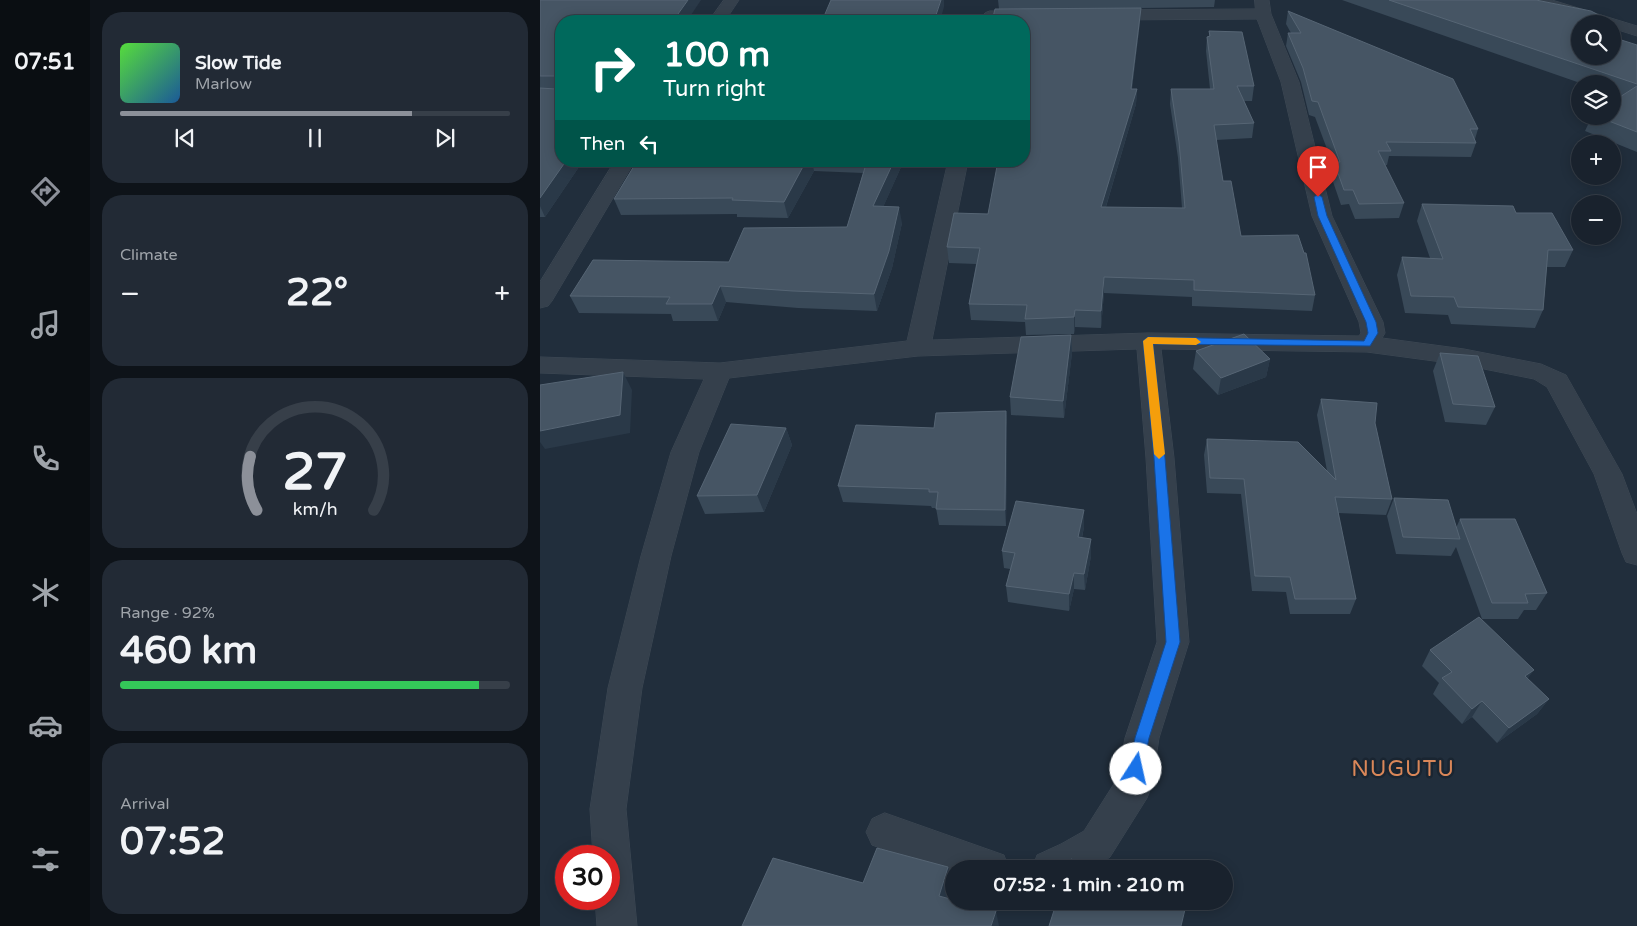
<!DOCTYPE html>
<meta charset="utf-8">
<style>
:root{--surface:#19222d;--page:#222a35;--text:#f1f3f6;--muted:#9fa4aa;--line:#373f49;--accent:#8c9099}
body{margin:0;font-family:"Varela Round",sans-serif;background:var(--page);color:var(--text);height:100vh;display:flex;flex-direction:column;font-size:19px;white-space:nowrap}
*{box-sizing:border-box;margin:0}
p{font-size:16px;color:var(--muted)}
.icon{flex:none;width:28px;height:28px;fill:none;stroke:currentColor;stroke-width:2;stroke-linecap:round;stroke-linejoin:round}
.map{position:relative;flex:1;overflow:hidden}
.details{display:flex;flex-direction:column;gap:12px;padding:12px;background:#0e1319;width:450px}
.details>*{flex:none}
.top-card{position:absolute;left:15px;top:15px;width:475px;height:152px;border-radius:20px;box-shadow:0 2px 12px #0003,0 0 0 1px var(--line);background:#00695c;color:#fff;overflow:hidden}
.controls{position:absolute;left:1031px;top:15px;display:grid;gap:10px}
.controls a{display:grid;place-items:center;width:50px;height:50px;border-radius:50%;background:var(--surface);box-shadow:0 2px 12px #0003,0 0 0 1px var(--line);font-size:25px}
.speed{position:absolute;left:15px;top:845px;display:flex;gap:10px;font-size:25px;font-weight:700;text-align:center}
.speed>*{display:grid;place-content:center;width:65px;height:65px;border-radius:50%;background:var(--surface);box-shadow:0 2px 12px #0003,0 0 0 1px var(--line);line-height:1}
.speed .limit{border:8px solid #d22;background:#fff;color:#111}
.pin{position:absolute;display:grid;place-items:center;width:42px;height:42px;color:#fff;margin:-51px -21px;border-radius:50% 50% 50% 0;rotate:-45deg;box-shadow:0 0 5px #0007}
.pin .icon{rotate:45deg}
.me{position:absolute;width:55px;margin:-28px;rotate:10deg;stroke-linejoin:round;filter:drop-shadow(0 0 4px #0008)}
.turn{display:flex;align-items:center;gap:18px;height:105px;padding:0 25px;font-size:22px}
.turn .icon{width:65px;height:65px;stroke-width:2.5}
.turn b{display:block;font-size:35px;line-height:42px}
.then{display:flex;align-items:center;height:48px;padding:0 25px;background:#0003;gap:10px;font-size:19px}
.big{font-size:38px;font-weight:700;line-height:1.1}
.details .tile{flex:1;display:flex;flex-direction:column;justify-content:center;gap:8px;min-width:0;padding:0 18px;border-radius:20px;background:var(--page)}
.details .dial{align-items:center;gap:0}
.dial svg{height:130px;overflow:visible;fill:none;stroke:var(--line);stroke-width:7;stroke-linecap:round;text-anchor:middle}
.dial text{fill:var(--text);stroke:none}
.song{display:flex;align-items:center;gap:15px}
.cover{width:60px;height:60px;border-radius:8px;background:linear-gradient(135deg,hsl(110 70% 55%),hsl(210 70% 35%))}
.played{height:5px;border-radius:2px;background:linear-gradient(90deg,var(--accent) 75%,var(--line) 75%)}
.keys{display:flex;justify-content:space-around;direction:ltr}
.heat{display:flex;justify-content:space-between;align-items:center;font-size:28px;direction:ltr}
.charge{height:8px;border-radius:4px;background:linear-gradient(90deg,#34c759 92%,var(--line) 0)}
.trip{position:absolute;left:405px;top:860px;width:288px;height:50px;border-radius:25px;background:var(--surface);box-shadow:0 2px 12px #0003,0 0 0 1px var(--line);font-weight:700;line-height:50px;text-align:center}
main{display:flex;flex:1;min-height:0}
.tabs{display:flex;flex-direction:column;width:90px;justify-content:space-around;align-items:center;background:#0a0e12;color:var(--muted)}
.tabs .icon{width:35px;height:35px}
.tabs .on{color:var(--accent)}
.tabs b{font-size:22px;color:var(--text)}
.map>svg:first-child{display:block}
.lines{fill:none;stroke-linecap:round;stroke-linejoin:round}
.minor-casing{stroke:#3e4955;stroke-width:1}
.minor{fill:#35404c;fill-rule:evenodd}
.wall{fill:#394958}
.shaded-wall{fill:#2a3948}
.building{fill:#465564;stroke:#566574}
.route{fill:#1a73e8;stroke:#114b97}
.slow{fill:#f59e0b}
.labels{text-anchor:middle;stroke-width:5;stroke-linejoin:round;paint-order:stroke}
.near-quarter-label{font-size:22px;letter-spacing:1px;fill:#da8759;stroke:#1a2531}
</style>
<main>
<nav class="tabs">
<b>07:51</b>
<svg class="icon on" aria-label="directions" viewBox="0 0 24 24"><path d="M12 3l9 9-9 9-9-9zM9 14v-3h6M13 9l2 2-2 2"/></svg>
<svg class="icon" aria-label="music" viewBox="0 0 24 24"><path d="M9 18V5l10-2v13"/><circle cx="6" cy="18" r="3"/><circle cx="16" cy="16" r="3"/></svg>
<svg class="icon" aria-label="phone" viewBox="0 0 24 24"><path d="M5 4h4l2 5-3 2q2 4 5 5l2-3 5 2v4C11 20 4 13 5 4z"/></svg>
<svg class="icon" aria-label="climate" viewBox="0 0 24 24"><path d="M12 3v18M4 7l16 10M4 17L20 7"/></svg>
<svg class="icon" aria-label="car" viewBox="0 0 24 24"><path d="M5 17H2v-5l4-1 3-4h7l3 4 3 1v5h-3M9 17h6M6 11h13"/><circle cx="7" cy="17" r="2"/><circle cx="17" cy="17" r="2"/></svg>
<svg class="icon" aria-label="filters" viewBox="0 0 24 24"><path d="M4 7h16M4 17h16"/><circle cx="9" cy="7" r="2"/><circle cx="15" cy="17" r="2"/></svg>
</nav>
<section class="details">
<div class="tile">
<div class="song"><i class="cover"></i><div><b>Slow Tide</b><p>Marlow</p></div></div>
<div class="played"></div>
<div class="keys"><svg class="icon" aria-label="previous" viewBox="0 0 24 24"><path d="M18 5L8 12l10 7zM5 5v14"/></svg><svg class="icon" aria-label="pause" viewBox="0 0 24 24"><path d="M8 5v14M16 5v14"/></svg><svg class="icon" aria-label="next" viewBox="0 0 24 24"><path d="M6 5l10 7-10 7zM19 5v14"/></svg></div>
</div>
<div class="tile"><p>Climate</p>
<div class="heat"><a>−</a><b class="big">22°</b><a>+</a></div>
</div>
<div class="tile dial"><svg viewBox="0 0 100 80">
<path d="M14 69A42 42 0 1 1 86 69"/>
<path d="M14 69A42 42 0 0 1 10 36" stroke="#8c9099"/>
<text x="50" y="56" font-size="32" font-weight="700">27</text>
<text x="50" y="72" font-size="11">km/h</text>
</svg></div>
<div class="tile"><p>Range · 92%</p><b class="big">460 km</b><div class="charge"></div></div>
<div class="tile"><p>Arrival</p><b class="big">07:52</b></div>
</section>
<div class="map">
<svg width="1097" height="926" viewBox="0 0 1097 926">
<rect width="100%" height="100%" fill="#212e3c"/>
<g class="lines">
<!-- minor casing -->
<g class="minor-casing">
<path id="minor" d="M 184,0 L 199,0 L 185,21 L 169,21 Z
M 715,0 L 729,0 L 731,14 L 759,82 L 792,216 L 843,322 L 845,333 L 842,338 L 924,349 L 1001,364 L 1026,375 L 1082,474 L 1097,514 L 1097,565 L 1086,562 L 1082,553 L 1054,474 L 1007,387 L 994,379 L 924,365 L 827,352 L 621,349 L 634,458 L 649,642 L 619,738 L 612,785 L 607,798 L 570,857 L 553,869 L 492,869 L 497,855 L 521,844 L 544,831 L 577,779 L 585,738 L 617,642 L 606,458 L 597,349 L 378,356 L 189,378 L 159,452 L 131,556 L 102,688 L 86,809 L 97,926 L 57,926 L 55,899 L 69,899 L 69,856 L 53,856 L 50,809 L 68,688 L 101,556 L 131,452 L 164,379 L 0,373 L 0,357 L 180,363 L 367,341 L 408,161 L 428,161 L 392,340 L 608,333 L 819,336 L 821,333 L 819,322 L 772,216 L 741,82 L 717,19 L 562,20 L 557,18 L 554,15 L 557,12 L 562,10 L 715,9 Z
M 989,0 L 1012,0 L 1097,26 L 1097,36 L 1072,28 L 1072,24 L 1057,24 L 991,3 Z
M 450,11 L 492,11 L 497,13 L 500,16 L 497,19 L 492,21 L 445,19 L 442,16 L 445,13 Z
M 75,161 L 95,161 L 12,301 L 8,306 L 0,308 L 0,282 Z
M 345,813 L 464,855 L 469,869 L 414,869 L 414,875 L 332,845 L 326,832 L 332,819 Z"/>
</g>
<!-- minor -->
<use href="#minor" class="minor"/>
</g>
<!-- wall -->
<path class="wall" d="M 0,0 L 21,21 L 21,161 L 43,161 L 5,217 L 0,217 Z
M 458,0 L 675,0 L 674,7 L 601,8 L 600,22 L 592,89 L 597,89 L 596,104 L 566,207 L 642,208 L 638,158 L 630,104 L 631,89 L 670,89 L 666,51 L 667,37 L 669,36 L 669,31 L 714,86 L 712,101 L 704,101 L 714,123 L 712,138 L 676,140 L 683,181 L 701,236 L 775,295 L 772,311 L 652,306 L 652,297 L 564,293 L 561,328 L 535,327 L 534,334 L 486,335 L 485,322 L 431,320 L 429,304 L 436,264 L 409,263 L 407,247 L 448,214 L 484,161 L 484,21 L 459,9 Z
M 802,0 L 996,0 L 1040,56 L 1097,45 L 1097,152 L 1045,131 L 1052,116 L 1072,116 L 1080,97 L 1072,94 L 1072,84 L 1043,84 Z
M 748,11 L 938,129 L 935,139 L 936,143 L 931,157 L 849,156 L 847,165 L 845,165 L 864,203 L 859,218 L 815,219 L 809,204 L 801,205 L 791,176 L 793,165 L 775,117 L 769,115 L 761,82 L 746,46 L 748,33 L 751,33 L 746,24 Z
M 97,161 L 369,161 L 367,165 L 362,165 L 343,207 L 362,223 L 352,268 L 337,311 L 258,308 L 186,302 L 178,321 L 133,321 L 131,314 L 39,313 L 30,296 L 189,262 L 307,227 L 323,173 L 274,171 L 248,218 L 197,217 L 197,214 L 81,215 L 74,199 Z
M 882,204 L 976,213 L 1033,250 L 1025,267 L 1007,267 L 1003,310 L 995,328 L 911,324 L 908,315 L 865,313 L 857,275 L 862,257 L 890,258 L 877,221 Z
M 531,335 L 532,353 L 524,418 L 471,415 L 470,397 Z
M 656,351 L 730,359 L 726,377 L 678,395 L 653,369 Z
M 900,353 L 955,407 L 946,425 L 905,422 L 893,371 Z
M 781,399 L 835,423 L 852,499 L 846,515 L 798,513 L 816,599 L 810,614 L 750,614 L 746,592 L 712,591 L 701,494 L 667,493 L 664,455 L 667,439 L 787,471 L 777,415 Z
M 466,411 L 467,427 L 466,526 L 399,525 L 396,508 L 392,508 L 391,506 L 303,502 L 298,486 L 394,428 Z
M 246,428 L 252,445 L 224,512 L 165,514 L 157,496 Z
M 854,498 L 916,528 L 920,519 L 1007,593 L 996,610 L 984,610 L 978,619 L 942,619 L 916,547 L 911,556 L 856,554 L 847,516 Z
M 544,510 L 544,527 L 542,538 L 551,556 L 545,590 L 534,589 L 529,611 L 468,602 L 466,586 L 470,569 L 464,568 L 462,551 Z
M 890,650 L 987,678 L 1009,699 L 997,714 L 957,743 L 932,717 L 922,724 L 893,694 L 899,683 L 882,666 Z"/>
<!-- shaded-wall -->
<path class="shaded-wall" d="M 148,0 L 161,0 L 147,21 L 133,21 Z
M 401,0 L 404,0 L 404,7 L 400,21 L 394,21 Z
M 601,8 L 600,22 L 590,104 L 591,89 Z
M 597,89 L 596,104 L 561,223 L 561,207 Z
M 26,161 L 43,161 L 5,217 L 0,206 L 0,198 Z
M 266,161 L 272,161 L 274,171 L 248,218 L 244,202 Z
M 354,161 L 362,161 L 362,165 L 336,223 L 333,206 Z
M 359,207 L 362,223 L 352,268 L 337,311 L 334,294 Z
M 564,277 L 564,293 L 561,328 L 561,311 Z
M 180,286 L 186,302 L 178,321 L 172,304 Z
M 535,310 L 535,327 L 534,334 L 534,317 Z
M 531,335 L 532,353 L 524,418 L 523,401 Z
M 730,359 L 726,377 L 678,395 L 681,378 Z
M 83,372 L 92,390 L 90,433 L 5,449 L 0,442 L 0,431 Z
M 466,411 L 467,427 L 466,526 L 465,510 Z
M 246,428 L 252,445 L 224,512 L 217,495 Z
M 544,510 L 544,527 L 538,554 L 538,537 Z
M 551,539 L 551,556 L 545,590 L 544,574 Z
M 534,573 L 534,589 L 529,611 L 529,594 Z
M 994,670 L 983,685 L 985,676 Z
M 1009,699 L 997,714 L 957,743 L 969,728 Z
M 942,701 L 932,717 L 922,724 L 932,709 Z
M 408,867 L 414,885 L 405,913 L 399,896 Z
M 456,911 L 459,926 L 451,926 Z"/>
<!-- building -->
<path class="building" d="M 0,0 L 148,0 L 133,21 L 21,21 L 21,161 L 26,161 L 0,198 L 0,88 L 16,89 L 16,76 L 0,76 Z
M 291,0 L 401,0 L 394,21 L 282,21 Z
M 849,0 L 996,0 L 1051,11 L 1068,20 L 1069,24 L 1040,24 L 1040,56 L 1072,56 L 1072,37 L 1097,45 L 1097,84 Z
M 601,8 L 591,89 L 597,89 L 561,207 L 645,208 L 639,142 L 631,89 L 674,89 L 667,37 L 670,36 L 669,31 L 702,32 L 714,86 L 697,86 L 714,123 L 674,125 L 683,181 L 691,181 L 701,236 L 758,235 L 764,253 L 766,253 L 775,295 L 654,290 L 654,280 L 564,277 L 561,311 L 535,310 L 534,317 L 485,319 L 487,305 L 429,304 L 440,248 L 407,247 L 414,213 L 448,214 L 458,161 L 484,161 L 484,21 L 452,21 L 455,9 Z
M 748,11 L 913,79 L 938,129 L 930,129 L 936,143 L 846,142 L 851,151 L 838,151 L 864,203 L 819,204 L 813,190 L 804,190 L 794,162 L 800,162 L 778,102 L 772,101 L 763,68 L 748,33 L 761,33 Z
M 1097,86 L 1097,132 L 1056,116 L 1072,116 L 1072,102 Z
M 97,161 L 266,161 L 244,202 L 192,200 L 193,198 L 74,199 Z
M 327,161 L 354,161 L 333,206 L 359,207 L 349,251 L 334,294 L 253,291 L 180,286 L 172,304 L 126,304 L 130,297 L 30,296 L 53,260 L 189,262 L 204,228 L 307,227 Z
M 882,204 L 973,206 L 976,213 L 1012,213 L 1033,250 L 1008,250 L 1003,310 L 918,307 L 914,297 L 871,296 L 862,257 L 903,259 Z
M 704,334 L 730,359 L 681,378 L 656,351 Z
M 531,335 L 523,401 L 470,397 L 481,337 Z
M 900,353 L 938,356 L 955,407 L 913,404 Z
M 83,372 L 80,415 L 0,431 L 0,385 Z
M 781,399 L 837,403 L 835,423 L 852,499 L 795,497 L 816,599 L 755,599 L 750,577 L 715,576 L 704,479 L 670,478 L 667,439 L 758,442 L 796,480 Z
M 466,411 L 465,510 L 396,509 L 398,492 L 389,492 L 389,489 L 298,486 L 316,425 L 394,428 L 396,413 Z
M 191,424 L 246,428 L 217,495 L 157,496 Z
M 854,498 L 908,500 L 920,539 L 863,537 Z
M 476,501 L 544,510 L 538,537 L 551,539 L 544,574 L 534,573 L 529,594 L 466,586 L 475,553 L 462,551 Z
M 920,519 L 975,519 L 1007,593 L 985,594 L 988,603 L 952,603 Z
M 939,617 L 994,670 L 985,676 L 1009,699 L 969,728 L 942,701 L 932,709 L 902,678 L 912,672 L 890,650 Z
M 337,848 L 408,867 L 399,896 L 414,900 L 414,901 L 418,901 L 456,911 L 451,926 L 202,926 L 233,858 L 323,883 Z
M 531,859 L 560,869 L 527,869 Z
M 517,901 L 647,901 L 641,926 L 509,926 Z"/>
<!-- route -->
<path class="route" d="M 778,194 L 782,197 L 787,216 L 836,322 L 838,333 L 830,346 L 613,344 L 625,458 L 640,642 L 609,738 L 602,774 L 596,776 L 591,774 L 589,769 L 595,738 L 626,642 L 614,458 L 603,341 L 608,337 L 824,341 L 828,333 L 826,322 L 778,216 L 774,197 Z"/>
<!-- slow -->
<path class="slow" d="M 608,337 L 656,338 L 661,342 L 656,345 L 613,344 L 625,454 L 619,459 L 614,454 L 603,341 Z"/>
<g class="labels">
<!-- near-quarter labels -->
<g class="near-quarter-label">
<text x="863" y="776">NUGUTU</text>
</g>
</g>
</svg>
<div class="controls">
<a><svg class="icon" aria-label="search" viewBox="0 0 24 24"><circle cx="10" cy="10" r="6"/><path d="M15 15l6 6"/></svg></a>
<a><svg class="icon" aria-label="layers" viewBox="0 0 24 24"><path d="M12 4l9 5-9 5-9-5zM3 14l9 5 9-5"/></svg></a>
<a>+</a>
<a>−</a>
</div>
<div class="speed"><div class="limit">30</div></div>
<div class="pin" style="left:778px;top:197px;background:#d93025"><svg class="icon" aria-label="arrive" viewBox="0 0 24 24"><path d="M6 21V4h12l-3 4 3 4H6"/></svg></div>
<svg class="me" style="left:596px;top:769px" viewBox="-20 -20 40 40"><circle r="19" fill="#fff"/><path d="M0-13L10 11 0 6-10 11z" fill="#1a73e8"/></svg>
<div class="trip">07:52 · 1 min · 210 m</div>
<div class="top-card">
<div class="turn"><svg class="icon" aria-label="right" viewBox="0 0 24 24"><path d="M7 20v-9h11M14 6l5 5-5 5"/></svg><div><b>100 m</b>Turn right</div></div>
<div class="then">Then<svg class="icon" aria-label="left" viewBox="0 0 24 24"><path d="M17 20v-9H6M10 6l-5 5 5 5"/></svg></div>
</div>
</div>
</main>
